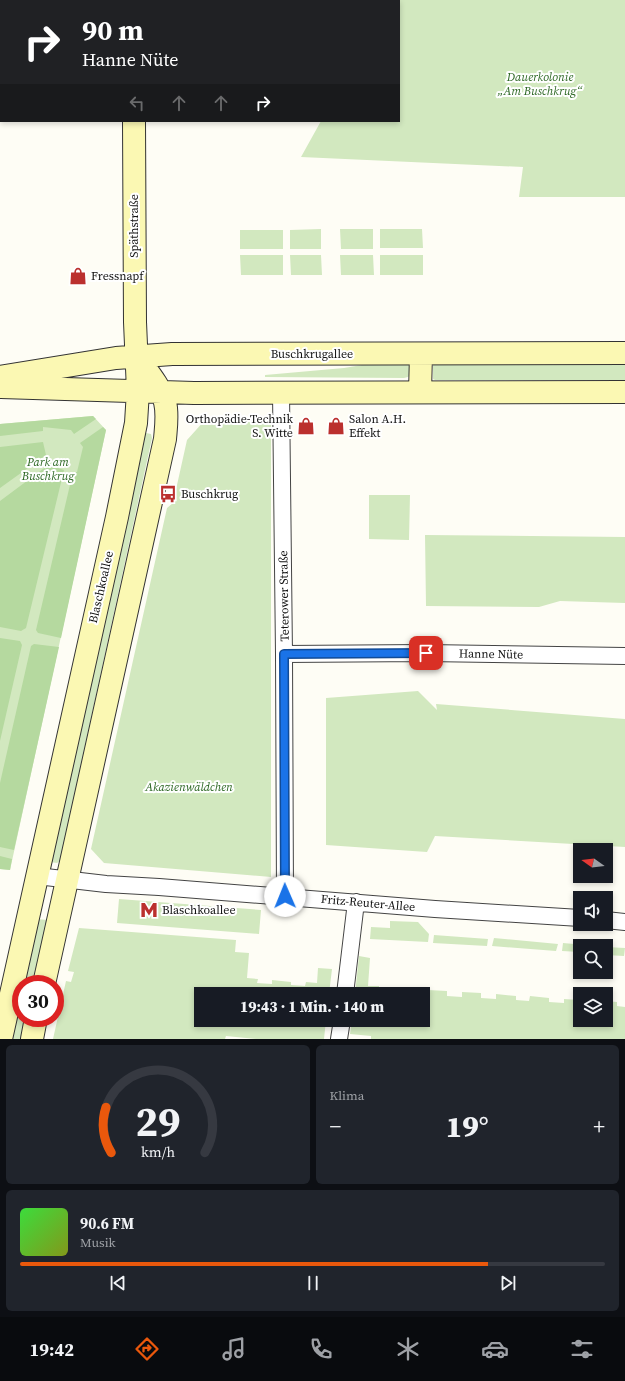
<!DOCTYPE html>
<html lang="de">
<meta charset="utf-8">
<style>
:root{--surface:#171b24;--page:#20242c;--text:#f1f3f6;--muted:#9ea1a6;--line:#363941;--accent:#ea580c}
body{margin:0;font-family:"Source Serif 4",serif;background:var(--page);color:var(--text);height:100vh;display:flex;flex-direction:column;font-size:15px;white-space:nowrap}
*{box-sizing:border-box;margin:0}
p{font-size:13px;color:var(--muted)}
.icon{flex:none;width:22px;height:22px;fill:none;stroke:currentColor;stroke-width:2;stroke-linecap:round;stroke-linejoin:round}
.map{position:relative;height:1039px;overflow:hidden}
.drawer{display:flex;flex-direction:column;gap:6px;padding:6px;background:#0d0f14;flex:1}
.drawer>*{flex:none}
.banner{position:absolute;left:0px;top:0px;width:400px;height:122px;box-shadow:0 2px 6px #0003;background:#202124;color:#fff;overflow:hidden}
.needle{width:26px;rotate:284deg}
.tools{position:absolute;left:573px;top:843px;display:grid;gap:8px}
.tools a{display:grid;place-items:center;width:40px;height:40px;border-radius:0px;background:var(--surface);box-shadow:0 2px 6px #0003;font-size:20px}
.speed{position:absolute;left:12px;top:975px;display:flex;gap:8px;font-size:20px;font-weight:700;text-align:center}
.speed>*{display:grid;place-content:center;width:52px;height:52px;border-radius:50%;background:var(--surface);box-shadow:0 2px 6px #0003;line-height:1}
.speed .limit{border:6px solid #d22;background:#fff;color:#111}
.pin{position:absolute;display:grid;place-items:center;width:34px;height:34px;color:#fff;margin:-17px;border-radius:8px;box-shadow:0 2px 6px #0006}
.me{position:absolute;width:44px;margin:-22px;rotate:359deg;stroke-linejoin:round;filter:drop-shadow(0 0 3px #0008)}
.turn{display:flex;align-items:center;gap:14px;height:84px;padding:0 16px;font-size:18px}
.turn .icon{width:52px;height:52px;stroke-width:2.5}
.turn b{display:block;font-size:28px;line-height:34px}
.lanes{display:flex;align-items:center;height:38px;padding:0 16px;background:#0003;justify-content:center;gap:20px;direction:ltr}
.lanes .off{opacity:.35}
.big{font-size:30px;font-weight:800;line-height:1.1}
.drawer .tile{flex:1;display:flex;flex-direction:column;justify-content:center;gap:6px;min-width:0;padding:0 14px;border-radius:6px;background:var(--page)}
.drawer .dial{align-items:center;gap:0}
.dial svg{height:104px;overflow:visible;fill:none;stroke:var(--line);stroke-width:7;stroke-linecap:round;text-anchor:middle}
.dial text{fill:var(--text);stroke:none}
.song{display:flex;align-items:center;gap:12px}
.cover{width:48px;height:48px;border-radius:6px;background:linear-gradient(135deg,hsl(120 70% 55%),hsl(70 70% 35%))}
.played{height:4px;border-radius:2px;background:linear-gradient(90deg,var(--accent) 80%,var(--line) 80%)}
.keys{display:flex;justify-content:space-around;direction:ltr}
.heat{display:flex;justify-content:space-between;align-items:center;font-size:22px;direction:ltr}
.drawer .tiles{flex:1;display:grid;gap:6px;grid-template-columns:1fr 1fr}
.tile:last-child{grid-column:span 2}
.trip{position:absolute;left:194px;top:987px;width:236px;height:40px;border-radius:0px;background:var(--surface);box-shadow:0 2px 6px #0003;font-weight:800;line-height:40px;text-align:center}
.tabs{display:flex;height:64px;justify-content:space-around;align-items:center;background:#090b0e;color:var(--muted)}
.tabs .icon{width:28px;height:28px}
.tabs .current{color:var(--accent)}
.tabs b{font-size:18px;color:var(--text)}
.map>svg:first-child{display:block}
.green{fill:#d2e8bf}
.forest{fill:#b5d99f}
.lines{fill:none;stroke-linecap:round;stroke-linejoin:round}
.street-casing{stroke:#444;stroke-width:18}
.secondary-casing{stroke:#333;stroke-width:24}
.street{stroke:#fff;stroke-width:16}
.secondary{stroke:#fbf8b3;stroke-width:22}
.route-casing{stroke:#114b97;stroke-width:10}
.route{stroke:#1a73e8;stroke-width:7}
.labels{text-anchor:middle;stroke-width:4;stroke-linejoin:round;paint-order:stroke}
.park-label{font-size:12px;font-style:italic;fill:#2c6723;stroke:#fff}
.street-label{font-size:12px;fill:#111;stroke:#fff}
.poi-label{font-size:12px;fill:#111;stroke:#fff;text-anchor:start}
</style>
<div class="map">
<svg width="625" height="1039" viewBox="0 0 625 1039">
<rect width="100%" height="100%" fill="#fefdf5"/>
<!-- green -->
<path class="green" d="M 380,0 L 625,0 L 625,197 L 519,197 L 523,167 L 301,157 L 321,121 L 399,121 L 399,1 Z
M 321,229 L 321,249 L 290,249 L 290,230 Z
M 340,229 L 373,229 L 373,249 L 341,249 Z
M 380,229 L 422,229 L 423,248 L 380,248 Z
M 240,230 L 283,230 L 283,249 L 240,249 Z
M 240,255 L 283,255 L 283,275 L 241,275 Z
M 290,255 L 321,255 L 322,275 L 291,275 Z
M 340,255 L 373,255 L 374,275 L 341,275 Z
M 380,255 L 423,255 L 423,275 L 380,275 Z
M 625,359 L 625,380 L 435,380 L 433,379 L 433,360 Z
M 410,361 L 411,374 L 408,377 L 404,378 L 265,377 L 265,375 L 344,368 L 374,363 Z
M 93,416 L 106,430 L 10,870 L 0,869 L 0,424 Z
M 205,420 L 271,420 L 271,877 L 104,863 L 91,849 L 167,508 L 173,503 L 187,440 Z
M 146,433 L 151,434 L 152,438 L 60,861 L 57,863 L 50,862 L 144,436 Z
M 369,495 L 410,495 L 409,540 L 369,539 Z
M 425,535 L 625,537 L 625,603 L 560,601 L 539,607 L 426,606 Z
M 418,691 L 437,710 L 436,704 L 625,719 L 625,847 L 435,836 L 427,852 L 326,845 L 326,698 Z
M 119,899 L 261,910 L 259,934 L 117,923 Z
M 36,919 L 49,920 L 35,984 L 22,984 Z
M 390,921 L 418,922 L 429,934 L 428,942 L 370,939 L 371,927 L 390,928 Z
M 79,928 L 236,940 L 235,952 L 249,953 L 247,978 L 258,979 L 257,983 L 272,984 L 272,980 L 291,982 L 291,985 L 305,986 L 306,982 L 317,983 L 318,968 L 332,969 L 329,994 L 201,994 L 201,1020 L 326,1020 L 324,1039 L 256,1039 L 226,1036 L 225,1039 L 53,1039 L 66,981 L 71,982 L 74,972 L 68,971 Z
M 434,935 L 488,939 L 487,946 L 433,943 Z
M 494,938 L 558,944 L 556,951 L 492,946 Z
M 563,943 L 596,946 L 580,946 L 580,952 L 562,951 Z
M 606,947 L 625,948 L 624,956 L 606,955 Z
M 359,956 L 370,958 L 368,986 L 379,986 L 379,991 L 394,992 L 394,987 L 413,989 L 413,993 L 419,994 L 355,994 Z
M 21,987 L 21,1018 L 28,1018 L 23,1039 L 9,1039 Z
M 428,990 L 447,991 L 447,996 L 462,997 L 462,992 L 481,993 L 481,998 L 496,999 L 496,994 L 516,996 L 516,1000 L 529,1001 L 530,996 L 549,998 L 549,1002 L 564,1003 L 564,999 L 580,1000 L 580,1020 L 606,1020 L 606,1001 L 617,1002 L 617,1006 L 625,1007 L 625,1039 L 371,1039 L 371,1036 L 350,1034 L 352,1020 L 423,1020 L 423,994 L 427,994 Z"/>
<!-- forest -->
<path class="forest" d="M 93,416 L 96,419 L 74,434 L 71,430 L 43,427 L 43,431 L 0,436 L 0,424 Z
M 103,427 L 106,430 L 61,638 L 38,633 L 36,630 L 73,472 L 77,472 L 83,447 L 80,443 Z
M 43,442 L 46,455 L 0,488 L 0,447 Z
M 51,463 L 58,468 L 64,470 L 26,628 L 21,631 L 0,627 L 0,501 Z
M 0,638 L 20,641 L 22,645 L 0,741 Z
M 34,644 L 59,647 L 14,850 L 0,847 L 0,783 L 31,646 Z
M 0,856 L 12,859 L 10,870 L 0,869 Z"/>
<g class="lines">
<!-- street casing -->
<g class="street-casing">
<path id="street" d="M 281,392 L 284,654 L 285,896
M 284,654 L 426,653 L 625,656
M 37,876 L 106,884 L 159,887 L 435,909 L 580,918
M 606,920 L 625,922
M 345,994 L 356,902
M 339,1039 L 342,1020"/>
</g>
<!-- secondary casing -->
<g class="secondary-casing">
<path id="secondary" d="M 134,1 L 134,0
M 0,377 L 116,358 L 172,354 L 625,353
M 1,387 L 194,393 L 625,392
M 420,392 L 421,354
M 44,984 L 165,439 C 166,427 168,414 165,402 C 160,386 147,371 137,357
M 1,1039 L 117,517 L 136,423 L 138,391 L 135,322 L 134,121
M 32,1039 L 36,1018"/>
</g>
<!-- street -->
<use href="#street" class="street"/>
<!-- secondary -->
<use href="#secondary" class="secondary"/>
</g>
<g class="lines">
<!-- route casing -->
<g class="route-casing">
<path id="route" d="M 285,896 L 284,654 L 426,653"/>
</g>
<!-- route -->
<use href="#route" class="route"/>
</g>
<!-- icons -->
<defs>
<g id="shop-bare" transform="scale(1.38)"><path d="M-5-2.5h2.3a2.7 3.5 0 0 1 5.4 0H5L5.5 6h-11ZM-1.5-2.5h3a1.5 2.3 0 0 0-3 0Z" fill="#bb302e" stroke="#fff" stroke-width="2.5" paint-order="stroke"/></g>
<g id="bus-bare" transform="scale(1.38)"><path d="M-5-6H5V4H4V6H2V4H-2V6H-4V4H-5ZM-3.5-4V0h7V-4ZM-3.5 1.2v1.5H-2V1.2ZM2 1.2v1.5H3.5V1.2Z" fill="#bb302e" stroke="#fff" stroke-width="2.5" paint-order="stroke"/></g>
<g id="metro-bare" transform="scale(1.38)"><path d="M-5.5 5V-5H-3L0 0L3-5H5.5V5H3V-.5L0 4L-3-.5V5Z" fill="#bb302e" stroke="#fff" stroke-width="2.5" paint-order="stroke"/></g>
</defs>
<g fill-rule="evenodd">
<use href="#shop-bare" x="78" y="276"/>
<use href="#shop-bare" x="306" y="426"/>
<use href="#shop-bare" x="336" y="426"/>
<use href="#bus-bare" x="168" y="494"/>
<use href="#metro-bare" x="149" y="910"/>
</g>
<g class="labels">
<!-- park labels -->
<g class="park-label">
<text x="540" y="81">Dauerkolonie<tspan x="540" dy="14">„Am Buschkrug“</tspan></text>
<text x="48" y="466">Park am<tspan x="48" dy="14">Buschkrug</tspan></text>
<text x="189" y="791">Akazienwäldchen</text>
</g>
<!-- street labels -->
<g class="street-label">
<text transform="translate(134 226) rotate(-90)" y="4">Späthstraße</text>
<text x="312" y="358">Buschkrugallee</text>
<text transform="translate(101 587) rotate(-77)" y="4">Blaschkoallee</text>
<text transform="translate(284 596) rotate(-91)" y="4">Teterower Straße</text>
<text transform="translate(491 654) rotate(1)" y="4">Hanne Nüte</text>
<text transform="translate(368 903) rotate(5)" y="4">Fritz-Reuter-Allee</text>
</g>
<!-- poi labels -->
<g class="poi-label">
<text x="91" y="280">Fressnapf</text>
<text x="293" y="423" text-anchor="end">Orthopädie-Technik<tspan x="293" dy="14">S. Witte</tspan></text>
<text x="349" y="423">Salon A.H.<tspan x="349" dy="14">Effekt</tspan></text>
<text x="181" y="498">Buschkrug</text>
<text x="162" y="914">Blaschkoallee</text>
</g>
</g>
</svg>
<div class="tools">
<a><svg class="needle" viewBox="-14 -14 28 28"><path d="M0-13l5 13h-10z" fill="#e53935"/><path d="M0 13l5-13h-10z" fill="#9ea1a6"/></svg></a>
<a><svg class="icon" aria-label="sound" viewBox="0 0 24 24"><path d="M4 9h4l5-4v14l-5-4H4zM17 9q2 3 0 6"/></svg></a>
<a><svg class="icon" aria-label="search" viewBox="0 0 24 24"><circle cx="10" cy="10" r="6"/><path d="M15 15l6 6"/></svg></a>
<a><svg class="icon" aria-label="layers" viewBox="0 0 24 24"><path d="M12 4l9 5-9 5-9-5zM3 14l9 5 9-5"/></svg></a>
</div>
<div class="speed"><div class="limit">30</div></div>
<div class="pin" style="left:426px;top:653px;background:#d93025"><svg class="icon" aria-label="arrive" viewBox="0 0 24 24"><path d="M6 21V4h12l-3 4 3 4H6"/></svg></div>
<svg class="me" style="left:285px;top:896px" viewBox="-20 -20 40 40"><circle r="19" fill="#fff"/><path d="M0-13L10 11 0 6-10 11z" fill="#1a73e8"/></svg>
<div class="trip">19:43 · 1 Min. · 140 m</div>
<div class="banner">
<div class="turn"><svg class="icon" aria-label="right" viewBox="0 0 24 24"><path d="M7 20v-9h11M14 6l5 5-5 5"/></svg><div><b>90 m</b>Hanne Nüte</div></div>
<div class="lanes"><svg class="icon off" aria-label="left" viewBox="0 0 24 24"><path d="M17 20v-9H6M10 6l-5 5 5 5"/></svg><svg class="icon off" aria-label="ahead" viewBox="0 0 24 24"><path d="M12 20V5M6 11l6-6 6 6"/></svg><svg class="icon off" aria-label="ahead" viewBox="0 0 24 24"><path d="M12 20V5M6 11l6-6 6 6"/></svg><svg class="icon" aria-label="right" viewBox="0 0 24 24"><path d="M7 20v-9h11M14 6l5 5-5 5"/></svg></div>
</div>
</div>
<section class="drawer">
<div class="tiles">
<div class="tile dial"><svg viewBox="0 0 100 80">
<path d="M14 69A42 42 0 1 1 86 69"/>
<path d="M14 69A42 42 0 0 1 10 34" stroke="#ea580c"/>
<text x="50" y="56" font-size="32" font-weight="700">29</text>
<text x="50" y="72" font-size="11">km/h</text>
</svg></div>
<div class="tile"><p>Klima</p>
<div class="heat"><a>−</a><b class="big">19°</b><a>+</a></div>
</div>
<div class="tile">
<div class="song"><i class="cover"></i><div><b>90.6 FM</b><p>Musik</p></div></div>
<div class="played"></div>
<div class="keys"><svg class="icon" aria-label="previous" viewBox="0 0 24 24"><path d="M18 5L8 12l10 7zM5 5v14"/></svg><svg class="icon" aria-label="pause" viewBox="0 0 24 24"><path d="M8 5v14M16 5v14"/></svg><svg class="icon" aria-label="next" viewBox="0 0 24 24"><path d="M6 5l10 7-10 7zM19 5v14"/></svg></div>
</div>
</div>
</section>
<nav class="tabs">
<b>19:42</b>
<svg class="icon current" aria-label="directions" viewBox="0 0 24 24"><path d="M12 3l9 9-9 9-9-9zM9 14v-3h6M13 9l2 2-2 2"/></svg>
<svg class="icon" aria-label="music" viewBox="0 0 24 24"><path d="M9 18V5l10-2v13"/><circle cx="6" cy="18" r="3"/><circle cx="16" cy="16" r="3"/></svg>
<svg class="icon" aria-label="phone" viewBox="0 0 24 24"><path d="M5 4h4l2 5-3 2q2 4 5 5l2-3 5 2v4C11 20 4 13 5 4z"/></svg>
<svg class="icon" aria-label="climate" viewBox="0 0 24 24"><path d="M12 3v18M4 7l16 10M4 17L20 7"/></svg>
<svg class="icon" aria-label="car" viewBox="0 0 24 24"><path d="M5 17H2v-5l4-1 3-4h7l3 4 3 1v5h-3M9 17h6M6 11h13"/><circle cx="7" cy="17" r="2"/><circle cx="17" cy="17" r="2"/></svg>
<svg class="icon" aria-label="filters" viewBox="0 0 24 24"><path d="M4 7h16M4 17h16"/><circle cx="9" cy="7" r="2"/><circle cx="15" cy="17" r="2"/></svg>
</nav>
